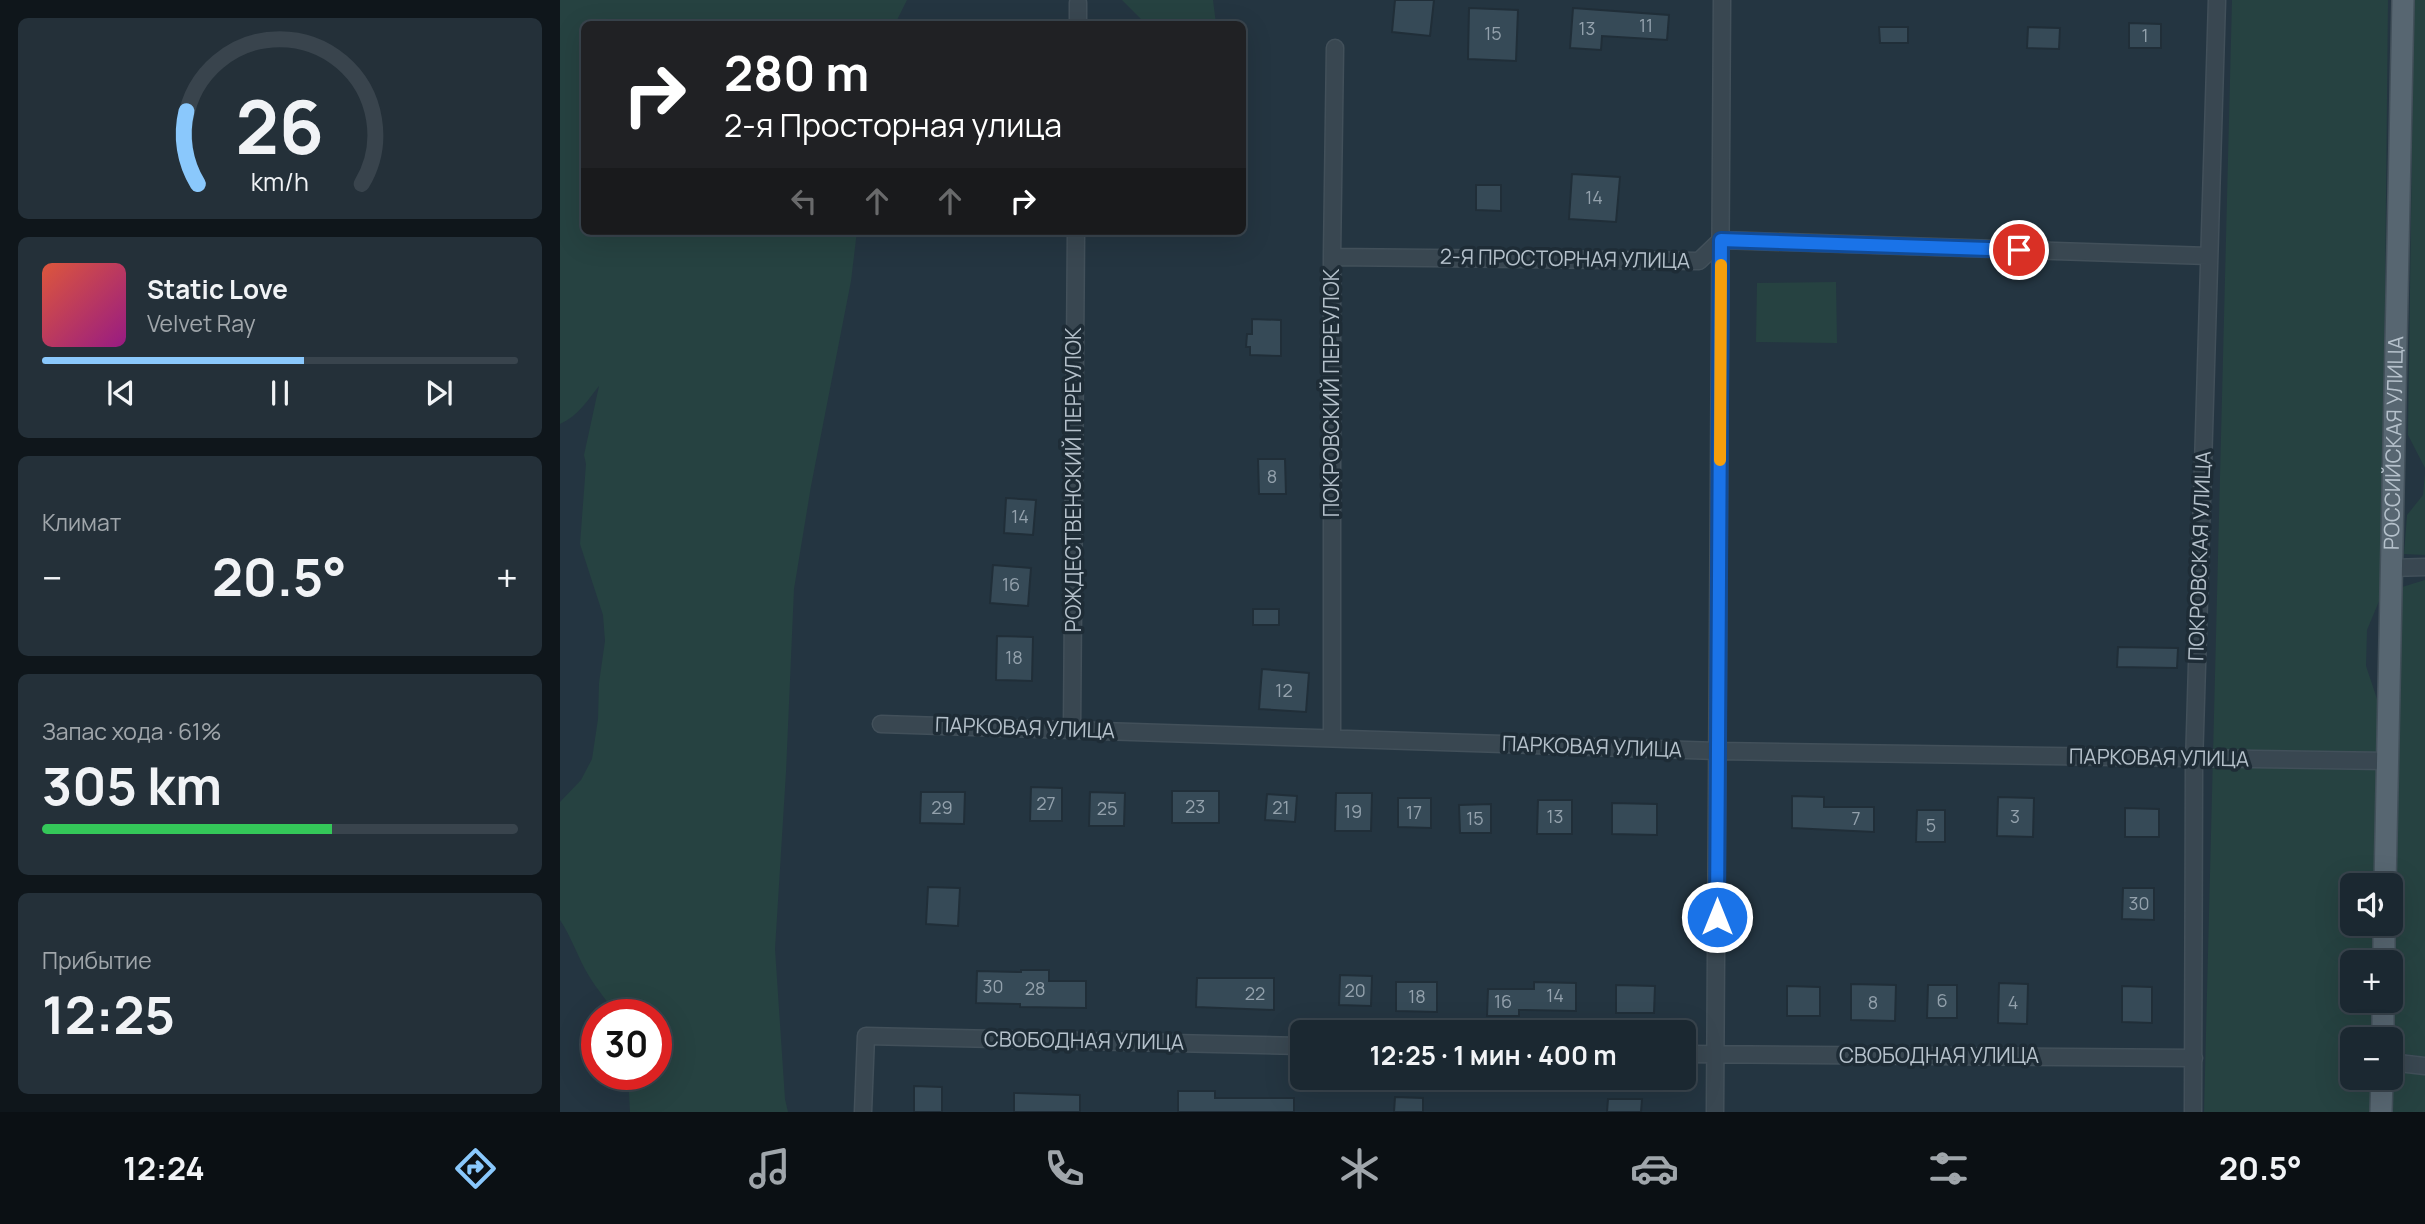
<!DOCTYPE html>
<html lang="ru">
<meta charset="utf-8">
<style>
:root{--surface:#1b2831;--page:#243039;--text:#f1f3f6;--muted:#a0a6ab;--line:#39444d;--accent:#8ac8fc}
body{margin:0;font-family:Manrope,sans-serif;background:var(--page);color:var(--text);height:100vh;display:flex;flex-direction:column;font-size:26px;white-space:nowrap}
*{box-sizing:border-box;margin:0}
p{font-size:23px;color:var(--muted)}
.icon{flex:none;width:38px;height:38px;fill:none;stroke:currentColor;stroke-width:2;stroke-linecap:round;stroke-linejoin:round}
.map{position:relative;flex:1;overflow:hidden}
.panel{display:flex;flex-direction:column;gap:18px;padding:18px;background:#0f161b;width:560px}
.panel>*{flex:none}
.banner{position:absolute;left:21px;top:21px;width:665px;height:214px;border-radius:10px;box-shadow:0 7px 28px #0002,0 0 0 2px var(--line);background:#202124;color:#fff;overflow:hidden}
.tools{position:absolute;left:1780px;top:873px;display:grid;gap:14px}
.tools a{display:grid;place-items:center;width:63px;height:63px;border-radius:10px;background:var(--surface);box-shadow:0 7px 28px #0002,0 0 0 2px var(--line);font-size:35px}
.speed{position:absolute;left:21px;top:999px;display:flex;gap:14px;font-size:35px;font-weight:700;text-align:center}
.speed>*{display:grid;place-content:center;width:91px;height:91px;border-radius:50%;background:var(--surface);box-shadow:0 7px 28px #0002,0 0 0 2px var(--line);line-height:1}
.speed .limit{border:10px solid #d22;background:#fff;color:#111}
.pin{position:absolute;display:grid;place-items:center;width:60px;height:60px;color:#fff;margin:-30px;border:4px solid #fff;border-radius:50%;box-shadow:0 2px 7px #0007}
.me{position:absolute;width:77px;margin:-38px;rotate:0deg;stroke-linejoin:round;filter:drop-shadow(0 0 5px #0008)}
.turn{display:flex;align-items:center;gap:24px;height:147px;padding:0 28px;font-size:32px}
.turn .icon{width:91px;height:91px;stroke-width:2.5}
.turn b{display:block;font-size:49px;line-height:60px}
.lanes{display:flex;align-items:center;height:66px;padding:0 28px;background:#0003;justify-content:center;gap:35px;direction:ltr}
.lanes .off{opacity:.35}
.big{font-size:52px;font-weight:700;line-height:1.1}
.panel .tile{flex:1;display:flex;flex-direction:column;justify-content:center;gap:10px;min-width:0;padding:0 24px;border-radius:10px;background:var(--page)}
.panel .dial{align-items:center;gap:0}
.dial svg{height:182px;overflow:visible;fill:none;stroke:var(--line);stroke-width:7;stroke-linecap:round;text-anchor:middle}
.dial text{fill:var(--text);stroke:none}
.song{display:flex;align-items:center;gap:21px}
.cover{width:84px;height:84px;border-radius:10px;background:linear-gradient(135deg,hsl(10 70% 55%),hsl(310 70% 35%))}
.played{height:7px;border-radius:4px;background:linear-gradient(90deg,var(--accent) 55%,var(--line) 55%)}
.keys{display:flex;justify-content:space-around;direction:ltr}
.heat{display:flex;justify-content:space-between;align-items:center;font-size:38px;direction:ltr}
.charge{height:10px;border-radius:5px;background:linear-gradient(90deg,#34c759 61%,var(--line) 0)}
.trip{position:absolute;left:730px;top:1020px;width:406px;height:70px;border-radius:10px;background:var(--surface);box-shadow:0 7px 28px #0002,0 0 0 2px var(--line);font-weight:700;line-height:70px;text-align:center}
.tabs{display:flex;height:112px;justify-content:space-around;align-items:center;background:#0b1014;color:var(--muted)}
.tabs .icon{width:49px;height:49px}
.tabs .active{color:var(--accent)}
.tabs b{font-size:32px;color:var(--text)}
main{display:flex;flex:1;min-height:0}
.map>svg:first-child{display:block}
.green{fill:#264241}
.building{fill:#364a57;stroke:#202e38;stroke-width:2}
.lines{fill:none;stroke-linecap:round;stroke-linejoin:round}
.minor-casing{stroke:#42505a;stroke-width:19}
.major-casing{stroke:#42505a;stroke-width:24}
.minor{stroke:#394751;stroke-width:16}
.major{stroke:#576671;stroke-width:21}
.route-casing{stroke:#114b97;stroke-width:18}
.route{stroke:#1a73e8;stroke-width:12}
.slow{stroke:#f59e0b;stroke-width:12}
.labels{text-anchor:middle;stroke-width:7;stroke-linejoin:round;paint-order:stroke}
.number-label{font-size:18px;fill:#93a1ac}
.street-label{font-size:21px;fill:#b5c1cb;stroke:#1e2c36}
</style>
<main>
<section class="panel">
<div class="tile dial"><svg viewBox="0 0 100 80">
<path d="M14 69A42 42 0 1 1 86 69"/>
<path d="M14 69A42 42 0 0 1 9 37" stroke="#8ac8fc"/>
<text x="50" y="56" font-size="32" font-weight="700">26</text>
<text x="50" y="72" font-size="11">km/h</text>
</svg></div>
<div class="tile">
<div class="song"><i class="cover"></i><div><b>Static Love</b><p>Velvet Ray</p></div></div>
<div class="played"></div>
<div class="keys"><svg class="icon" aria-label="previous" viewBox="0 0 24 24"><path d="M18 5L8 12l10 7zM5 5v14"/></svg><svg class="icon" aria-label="pause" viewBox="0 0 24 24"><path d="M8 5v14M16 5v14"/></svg><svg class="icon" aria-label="next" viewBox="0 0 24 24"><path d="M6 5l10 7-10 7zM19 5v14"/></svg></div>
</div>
<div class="tile"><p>Климат</p>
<div class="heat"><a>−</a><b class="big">20.5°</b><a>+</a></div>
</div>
<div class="tile"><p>Запас хода · 61%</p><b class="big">305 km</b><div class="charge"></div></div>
<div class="tile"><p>Прибытие</p><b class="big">12:25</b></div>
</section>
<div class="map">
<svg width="1865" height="1112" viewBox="0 0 1865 1112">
<rect width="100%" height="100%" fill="#243541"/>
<!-- green -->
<path class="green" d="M 0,0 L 347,0 L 335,24 L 24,24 L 24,231 L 297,231 L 291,281 L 251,486 L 234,589 L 226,772 L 215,949 L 225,1099 L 228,1112 L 70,1112 L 68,1075 L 96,1074 L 96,1015 L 54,1015 C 48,1000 37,990 29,976 C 18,958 12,938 0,920 L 0,802 L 21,780 L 32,759 L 38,719 L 39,683 L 45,641 L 43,615 L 20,544 L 26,464 L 24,455 L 39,386 C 27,401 19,415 0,424 Z
M 562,0 L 653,0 L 656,24 L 586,24 Z
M 1672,0 L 1828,0 L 1822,594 L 1807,630 L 1806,666 L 1818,702 L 1815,885 L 1792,886 L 1792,924 L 1815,924 L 1814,962 L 1792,962 L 1792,1001 L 1813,1001 L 1813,1039 L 1792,1040 L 1792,1078 L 1812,1078 L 1812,1112 L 1644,1112 Z
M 1854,0 L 1865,0 L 1865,468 L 1848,435 Z
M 1276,282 L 1277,343 L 1196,342 L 1197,283 Z
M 1865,473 L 1865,555 L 1844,554 L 1847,515 L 1863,495 Z
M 1865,580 L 1865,1057 L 1833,1052 L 1842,587 Z
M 1837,1068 L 1865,1072 L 1865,1112 L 1833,1112 L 1833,1086 Z"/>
<!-- building -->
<path class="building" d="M 835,0 L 874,0 L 870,36 L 832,32 Z
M 909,8 L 958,10 L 956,61 L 908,59 Z
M 1013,8 L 1109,15 L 1107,40 L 1042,36 L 1041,50 L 1010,48 Z
M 1569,23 L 1601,24 L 1601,48 L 1569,48 Z
M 1319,27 L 1348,27 L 1348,43 L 1320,43 Z
M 1468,27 L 1500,28 L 1499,49 L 1467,48 Z
M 1012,174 L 1060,177 L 1056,222 L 1009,219 Z
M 916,185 L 941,185 L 941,211 L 916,210 Z
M 692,319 L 721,320 L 721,356 L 690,355 L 690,347 L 686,347 L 687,334 L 692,334 Z
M 698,459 L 725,459 L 726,494 L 699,494 Z
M 446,498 L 476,500 L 473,535 L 444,533 Z
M 433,565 L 471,568 L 468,606 L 430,603 Z
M 693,609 L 719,609 L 719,625 L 693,625 Z
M 437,636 L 473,637 L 472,681 L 436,680 Z
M 1558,647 L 1618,648 L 1617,668 L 1557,667 Z
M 702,669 L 749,673 L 746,712 L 699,709 Z
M 471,787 L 502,788 L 502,821 L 470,821 Z
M 612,791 L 659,791 L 659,823 L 612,823 Z
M 361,792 L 405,792 L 404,824 L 360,823 Z
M 530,792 L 565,793 L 564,826 L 529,826 Z
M 776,793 L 812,793 L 811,831 L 775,831 Z
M 707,794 L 737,796 L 735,822 L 705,820 Z
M 1232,796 L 1264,797 L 1264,807 L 1314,807 L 1314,832 L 1232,828 Z
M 1438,797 L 1474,798 L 1473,837 L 1437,836 Z
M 838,798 L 871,798 L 871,828 L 838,827 Z
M 978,800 L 1012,800 L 1012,834 L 977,834 Z
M 1052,803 L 1097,804 L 1097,835 L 1052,834 Z
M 931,804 L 931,833 L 900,833 L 899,805 Z
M 1565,808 L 1599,809 L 1599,837 L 1565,837 Z
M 1357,810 L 1385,810 L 1385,842 L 1356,842 Z
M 368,887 L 400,888 L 398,926 L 366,924 Z
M 1563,888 L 1594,888 L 1594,920 L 1562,919 Z
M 461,970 L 489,970 L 489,981 L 526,981 L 526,1008 L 460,1007 L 460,1004 L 416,1003 L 417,971 L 461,972 Z
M 780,975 L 812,976 L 811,1006 L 779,1005 Z
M 637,978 L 714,978 L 714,1010 L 636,1007 Z
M 836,982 L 877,982 L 877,1012 L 836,1011 Z
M 974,982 L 1016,983 L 1016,1011 L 959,1010 L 959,1016 L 927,1016 L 928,989 L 974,989 Z
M 1439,983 L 1468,984 L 1467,1024 L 1438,1023 Z
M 1291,984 L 1336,985 L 1335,1021 L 1291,1020 Z
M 1056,985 L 1095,986 L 1094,1013 L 1056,1013 Z
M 1368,985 L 1397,985 L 1397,1018 L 1367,1018 Z
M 1227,986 L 1260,987 L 1260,1016 L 1227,1016 Z
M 1562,986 L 1592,987 L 1592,1023 L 1562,1022 Z
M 354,1086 L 382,1087 L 382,1112 L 354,1112 Z
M 618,1091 L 655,1091 L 655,1098 L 734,1098 L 734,1112 L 618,1112 Z
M 454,1093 L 520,1095 L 520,1112 L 454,1112 Z
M 835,1097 L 863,1098 L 863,1112 L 834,1112 Z
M 1048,1099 L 1082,1099 L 1081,1112 L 1047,1112 Z"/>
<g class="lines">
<!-- minor casing -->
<g class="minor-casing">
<path id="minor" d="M 518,24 L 518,3
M 772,257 L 1139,261 L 1161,240 L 1649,256
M 1830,568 L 1865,567
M 321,724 L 1158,751 L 1827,761
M 512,729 L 516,231
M 772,737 L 772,257 L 775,48
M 1124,1054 L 1634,1058
M 1830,1062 L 1865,1066
M 303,1112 L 306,1036 L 742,1046
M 1155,1112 L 1162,0
M 1633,1112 L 1634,765 L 1657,0"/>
</g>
<!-- major casing -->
<g class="major-casing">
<g id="major">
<path id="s1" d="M 1825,886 L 1843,0"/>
<path d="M 1824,962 L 1824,924"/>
<path d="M 1823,1040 L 1823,1001"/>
<path d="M 1821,1112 L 1822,1078"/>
</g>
</g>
<!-- minor -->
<use href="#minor" class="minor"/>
<!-- major -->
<use href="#major" class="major"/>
</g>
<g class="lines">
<!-- route casing -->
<g class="route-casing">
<path id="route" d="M 1157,917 L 1161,240 L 1459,250"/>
</g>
<!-- route -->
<use href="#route" class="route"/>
<!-- slow -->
<path class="slow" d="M 1160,460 L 1161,265"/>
</g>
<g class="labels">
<!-- number labels -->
<g class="number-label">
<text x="1086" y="32">11</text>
<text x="1027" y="35">13</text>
<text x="933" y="40">15</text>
<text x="1585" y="42">1</text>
<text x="1034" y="204">14</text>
<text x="712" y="483">8</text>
<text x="460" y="523">14</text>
<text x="451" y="591">16</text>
<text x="454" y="664">18</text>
<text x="724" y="697">12</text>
<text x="486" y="810">27</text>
<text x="635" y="813">23</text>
<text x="382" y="814">29</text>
<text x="721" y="814">21</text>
<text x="547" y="815">25</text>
<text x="793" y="818">19</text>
<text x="854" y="819">17</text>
<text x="995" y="823">13</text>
<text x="1455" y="823">3</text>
<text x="915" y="825">15</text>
<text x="1296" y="825">7</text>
<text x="1371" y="832">5</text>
<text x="1579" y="910">30</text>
<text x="433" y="993">30</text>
<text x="475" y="995">28</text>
<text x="795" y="997">20</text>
<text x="695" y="1000">22</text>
<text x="995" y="1002">14</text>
<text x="857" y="1003">18</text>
<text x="1382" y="1007">6</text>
<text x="943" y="1008">16</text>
<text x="1313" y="1009">8</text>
<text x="1453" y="1009">4</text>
</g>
<!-- street labels -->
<g class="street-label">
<text transform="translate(1005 259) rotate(1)" y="7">2-Я ПРОСТОРНАЯ УЛИЦА</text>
<text transform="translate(772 393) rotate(-90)" y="7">ПОКРОВСКИЙ ПЕРЕУЛОК</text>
<text dy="7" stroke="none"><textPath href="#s1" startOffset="443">РОССИЙСКАЯ УЛИЦА</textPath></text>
<text transform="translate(514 480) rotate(-90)" y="7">РОЖДЕСТВЕНСКИЙ ПЕРЕУЛОК</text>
<text transform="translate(1640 556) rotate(-88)" y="7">ПОКРОВСКАЯ УЛИЦА</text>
<text transform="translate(465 728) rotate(2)" y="7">ПАРКОВАЯ УЛИЦА</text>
<text transform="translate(1032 747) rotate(2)" y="7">ПАРКОВАЯ УЛИЦА</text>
<text transform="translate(1599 758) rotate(1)" y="7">ПАРКОВАЯ УЛИЦА</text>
<text transform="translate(524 1041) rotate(1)" y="7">СВОБОДНАЯ УЛИЦА</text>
<text x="1379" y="1063">СВОБОДНАЯ УЛИЦА</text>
</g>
</g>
</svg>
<div class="tools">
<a><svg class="icon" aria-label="sound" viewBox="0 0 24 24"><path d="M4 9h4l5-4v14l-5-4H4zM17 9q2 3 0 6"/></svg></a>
<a>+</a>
<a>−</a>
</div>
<div class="speed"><div class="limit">30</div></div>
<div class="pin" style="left:1459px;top:250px;background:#d93025"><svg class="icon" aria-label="arrive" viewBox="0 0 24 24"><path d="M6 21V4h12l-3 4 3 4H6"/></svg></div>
<svg class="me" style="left:1157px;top:917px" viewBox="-20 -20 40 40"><circle r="17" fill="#1a73e8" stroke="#fff" stroke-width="3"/><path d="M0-11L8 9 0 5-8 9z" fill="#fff"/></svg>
<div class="trip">12:25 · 1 мин · 400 m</div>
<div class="banner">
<div class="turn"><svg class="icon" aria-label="right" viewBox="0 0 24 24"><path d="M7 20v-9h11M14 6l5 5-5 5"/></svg><div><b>280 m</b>2-я Просторная улица</div></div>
<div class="lanes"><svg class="icon off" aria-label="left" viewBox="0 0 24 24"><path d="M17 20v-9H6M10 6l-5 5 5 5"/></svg><svg class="icon off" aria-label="ahead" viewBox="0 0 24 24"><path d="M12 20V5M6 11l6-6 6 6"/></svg><svg class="icon off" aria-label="ahead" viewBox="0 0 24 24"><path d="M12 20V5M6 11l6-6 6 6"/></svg><svg class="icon" aria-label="right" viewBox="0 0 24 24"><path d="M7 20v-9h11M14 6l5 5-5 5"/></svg></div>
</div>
</div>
</main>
<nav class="tabs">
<b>12:24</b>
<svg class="icon active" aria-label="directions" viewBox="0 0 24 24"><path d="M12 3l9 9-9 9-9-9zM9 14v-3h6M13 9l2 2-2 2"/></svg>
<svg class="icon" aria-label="music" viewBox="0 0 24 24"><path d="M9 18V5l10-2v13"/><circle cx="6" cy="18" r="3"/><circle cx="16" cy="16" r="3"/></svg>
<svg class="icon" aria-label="phone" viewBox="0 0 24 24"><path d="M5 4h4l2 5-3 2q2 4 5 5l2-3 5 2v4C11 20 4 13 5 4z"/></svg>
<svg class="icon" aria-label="climate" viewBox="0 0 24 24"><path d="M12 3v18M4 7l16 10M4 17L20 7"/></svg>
<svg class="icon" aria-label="car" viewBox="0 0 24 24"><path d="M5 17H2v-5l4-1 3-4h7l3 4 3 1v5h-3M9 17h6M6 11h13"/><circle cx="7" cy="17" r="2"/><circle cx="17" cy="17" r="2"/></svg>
<svg class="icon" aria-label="filters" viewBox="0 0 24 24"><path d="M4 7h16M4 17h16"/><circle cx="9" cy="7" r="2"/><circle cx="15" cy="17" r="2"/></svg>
<b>20.5°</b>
</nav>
